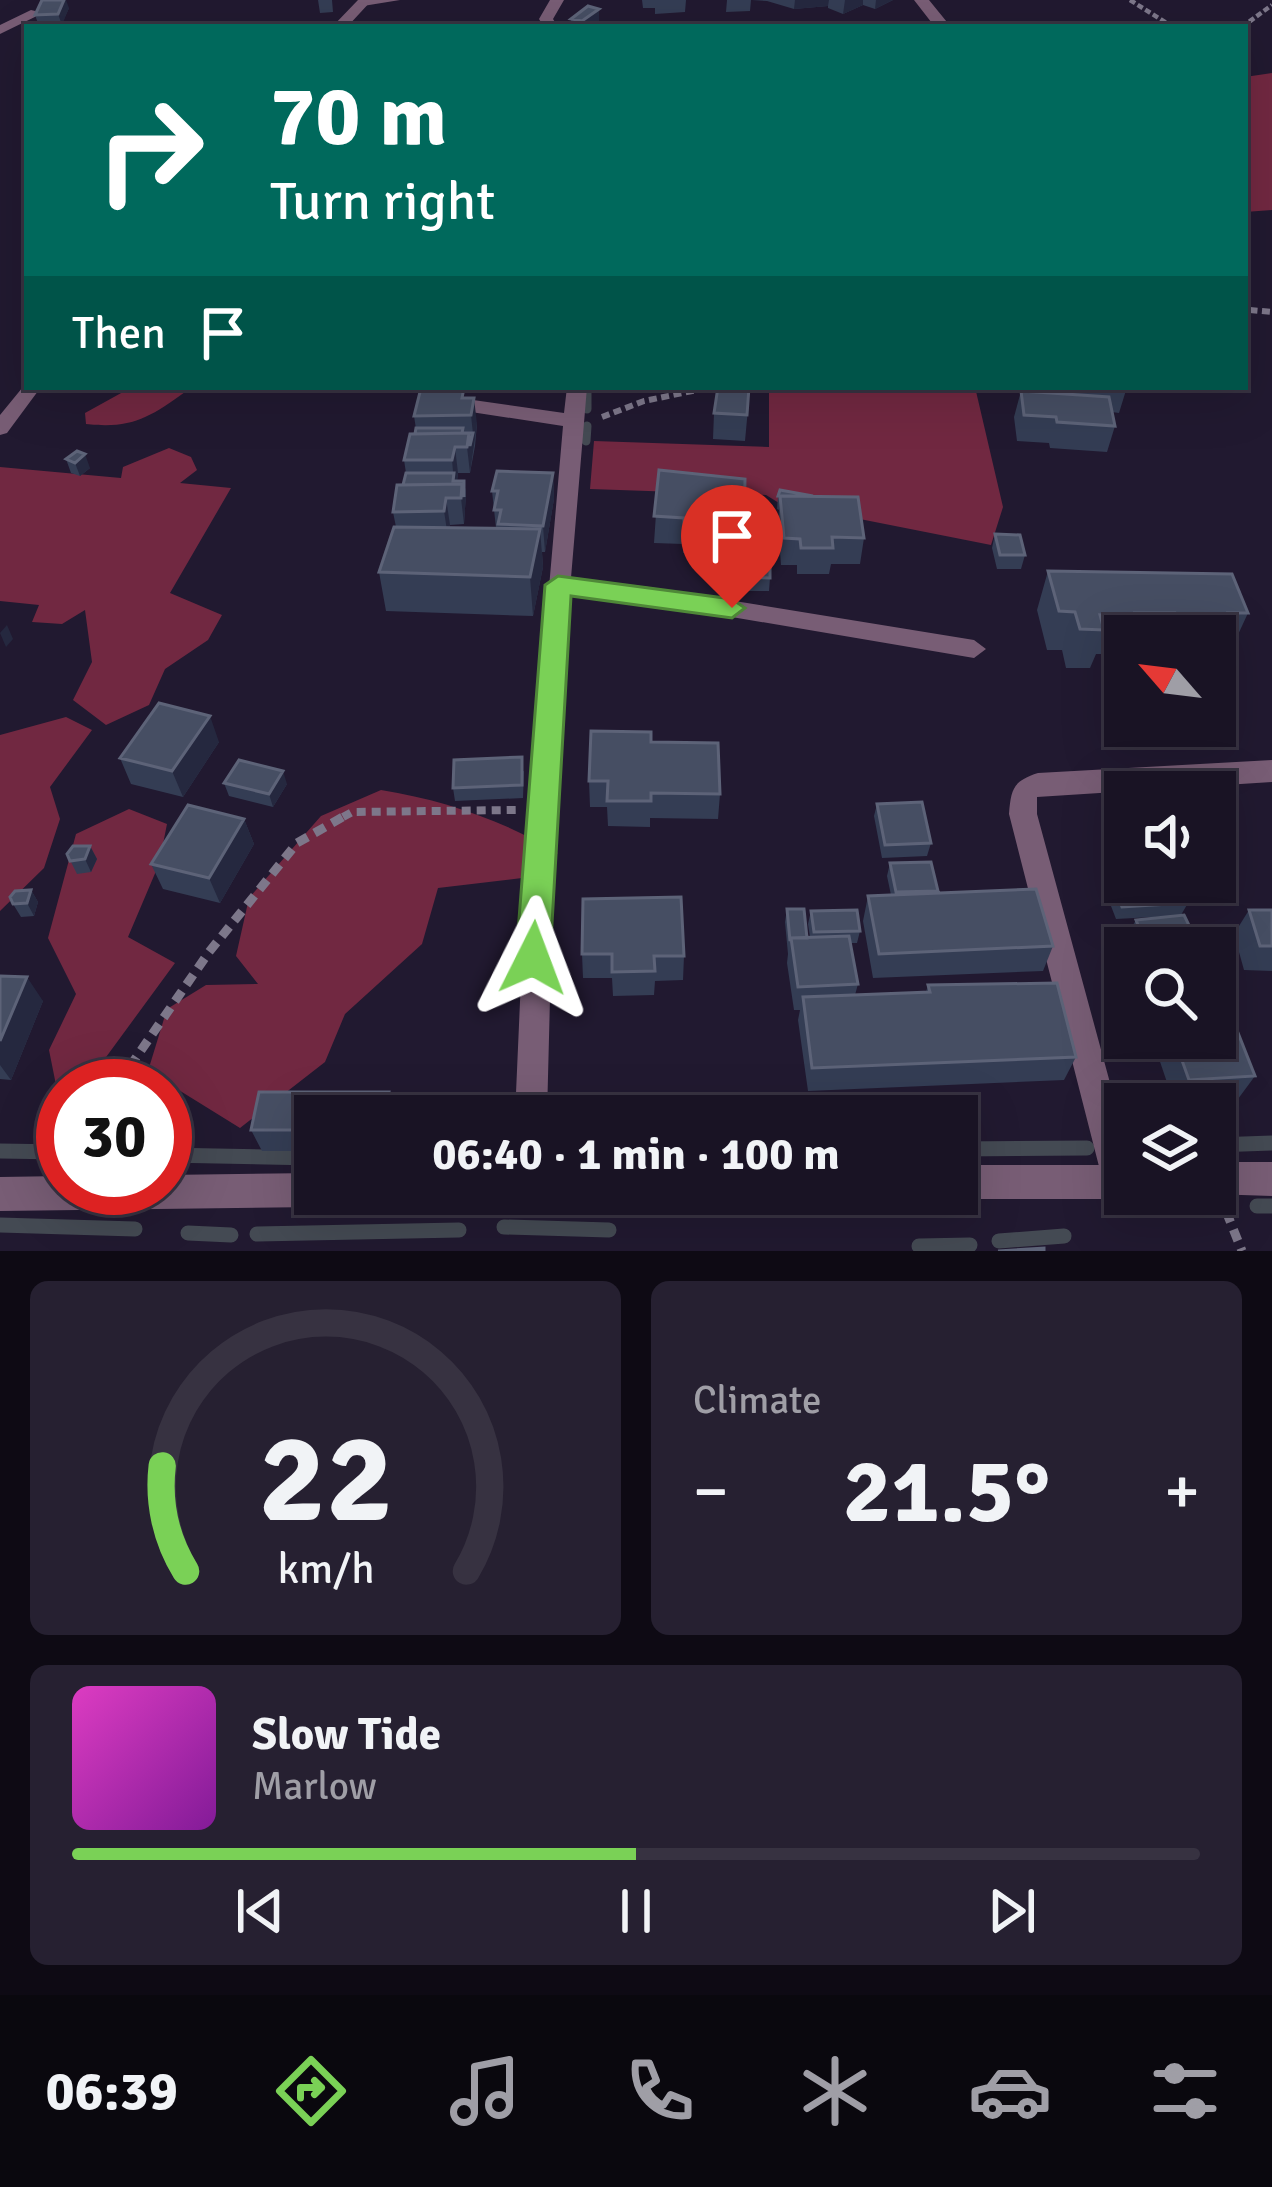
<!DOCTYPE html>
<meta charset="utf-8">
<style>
:root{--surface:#191324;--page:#262031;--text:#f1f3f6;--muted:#9f9ea6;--line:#373241;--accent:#7ad156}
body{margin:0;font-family:Signika,sans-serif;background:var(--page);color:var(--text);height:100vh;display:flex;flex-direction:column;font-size:45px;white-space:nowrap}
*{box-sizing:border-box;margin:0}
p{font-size:39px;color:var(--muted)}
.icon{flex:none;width:66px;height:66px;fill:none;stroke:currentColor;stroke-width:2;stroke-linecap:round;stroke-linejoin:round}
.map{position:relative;height:1251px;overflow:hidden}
.panel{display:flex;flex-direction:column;gap:30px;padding:30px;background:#0e0a14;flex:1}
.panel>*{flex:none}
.guide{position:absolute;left:24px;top:24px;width:1224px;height:366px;border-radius:0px;box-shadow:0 12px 48px #0002,0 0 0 3px var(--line);background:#00695c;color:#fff;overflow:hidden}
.needle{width:78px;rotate:298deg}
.controls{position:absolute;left:1104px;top:615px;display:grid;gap:24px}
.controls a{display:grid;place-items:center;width:132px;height:132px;border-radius:0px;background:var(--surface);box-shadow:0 12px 48px #0002,0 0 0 3px var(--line);font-size:60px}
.speed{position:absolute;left:36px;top:1059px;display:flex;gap:24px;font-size:60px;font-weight:700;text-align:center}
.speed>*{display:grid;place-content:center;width:156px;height:156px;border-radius:50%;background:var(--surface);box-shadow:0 12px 48px #0002,0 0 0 3px var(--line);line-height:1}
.speed .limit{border:18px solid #d22;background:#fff;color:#111}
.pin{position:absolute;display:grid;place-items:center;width:102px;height:102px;color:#fff;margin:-123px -51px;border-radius:50% 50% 50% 0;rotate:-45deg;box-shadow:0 0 12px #0007}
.pin .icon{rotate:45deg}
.me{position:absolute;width:132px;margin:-66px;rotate:3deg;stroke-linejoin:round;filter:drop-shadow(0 0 9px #0008)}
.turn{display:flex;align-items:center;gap:42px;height:252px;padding:0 48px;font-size:54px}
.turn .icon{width:156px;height:156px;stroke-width:2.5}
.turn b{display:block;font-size:84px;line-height:102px}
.then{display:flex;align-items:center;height:114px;padding:0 48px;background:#0003;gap:24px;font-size:45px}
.big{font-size:90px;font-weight:800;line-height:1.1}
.panel .widget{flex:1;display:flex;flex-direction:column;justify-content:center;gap:18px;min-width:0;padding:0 42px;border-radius:18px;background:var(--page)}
.panel .dial{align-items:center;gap:0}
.dial svg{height:312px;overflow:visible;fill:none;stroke:var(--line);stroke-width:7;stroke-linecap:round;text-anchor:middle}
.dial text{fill:var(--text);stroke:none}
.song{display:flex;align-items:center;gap:36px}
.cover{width:144px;height:144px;border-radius:18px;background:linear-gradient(135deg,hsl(310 70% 55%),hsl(290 70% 35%))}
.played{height:12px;border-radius:6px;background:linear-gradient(90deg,var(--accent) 50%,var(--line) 50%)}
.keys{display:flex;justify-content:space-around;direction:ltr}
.heat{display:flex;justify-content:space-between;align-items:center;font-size:66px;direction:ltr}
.panel .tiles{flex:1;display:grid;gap:30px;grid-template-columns:1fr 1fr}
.widget:last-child{grid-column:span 2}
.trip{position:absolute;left:294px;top:1095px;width:684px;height:120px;border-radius:0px;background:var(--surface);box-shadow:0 12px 48px #0002,0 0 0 3px var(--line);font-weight:800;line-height:120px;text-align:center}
.tab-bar{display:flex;height:192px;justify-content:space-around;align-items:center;background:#0a080e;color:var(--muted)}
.tab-bar .icon{width:84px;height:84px}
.tab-bar .current{color:var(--accent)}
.tab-bar b{font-size:54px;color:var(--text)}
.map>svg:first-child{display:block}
.green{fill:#712841}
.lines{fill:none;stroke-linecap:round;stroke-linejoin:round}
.stream-far1{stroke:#444a53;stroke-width:9}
.stream{stroke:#444a53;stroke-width:15}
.path-far3{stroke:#7d778a;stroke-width:4.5;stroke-dasharray:6 3;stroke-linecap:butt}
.path-far2{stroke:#7d778a;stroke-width:6;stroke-dasharray:8 4.5;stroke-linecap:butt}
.path-far1{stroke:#7d778a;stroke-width:8;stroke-dasharray:9 6;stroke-linecap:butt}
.path{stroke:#7d778a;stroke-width:9;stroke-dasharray:12 8;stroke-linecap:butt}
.service{fill:#785d75;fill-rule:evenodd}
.minor{fill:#785d75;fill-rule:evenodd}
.tertiary{fill:#785d75;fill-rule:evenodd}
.wall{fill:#343d54}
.shaded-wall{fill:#25283f}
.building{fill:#464e63;stroke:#5d6378;stroke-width:3}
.route{fill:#7ad156;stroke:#4f8838;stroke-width:3}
</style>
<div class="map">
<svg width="1272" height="1251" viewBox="0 0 1272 1251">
<rect width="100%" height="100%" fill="#211930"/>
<!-- green -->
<path class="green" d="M 1272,73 L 1272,210 L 1245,212 L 1245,77 Z
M 132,387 L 184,387 L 185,392 C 149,418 131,429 86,424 L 85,413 Z
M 769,387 L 975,387 L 1003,507 L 991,545 L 779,503 L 766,495 L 590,489 L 594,441 L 769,447 Z
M 169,448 L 191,457 L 197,470 L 180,483 L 231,488 L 170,593 L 222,615 L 208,640 L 165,669 L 149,705 L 106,725 L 73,700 L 92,662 L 85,610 L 62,624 L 32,622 L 39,605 L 0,601 L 0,467 L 121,478 L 123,467 Z
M 66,717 L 92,730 L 50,787 L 60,819 L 44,868 L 0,911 L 0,735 Z
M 381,790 C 444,800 504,821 558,853 L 522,878 L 438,888 L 422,944 L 345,1014 L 325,1062 L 240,1128 L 148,1071 L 167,1009 L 206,985 L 258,984 L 236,956 L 249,898 L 321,816 Z
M 129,809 L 167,824 L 159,864 L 128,937 L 175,963 L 101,1064 L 57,1090 L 49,1050 L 76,994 L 48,938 L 76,834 Z"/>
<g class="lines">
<!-- stream-far1 -->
<path class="stream-far1" d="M 587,387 L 587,409
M 586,441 L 587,426"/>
<!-- stream -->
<path class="stream" d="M 1215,1145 L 1272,1143
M 957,1149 L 1087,1148
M 0,1151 L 63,1152
M 165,1155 L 315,1158
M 1257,1206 L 1272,1206
M 1117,1207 L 1209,1209
M 0,1225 L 135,1229
M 504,1227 L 609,1230
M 188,1233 L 231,1235
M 257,1234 L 459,1230
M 999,1241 L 1064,1236
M 919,1246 L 970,1245"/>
<!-- path-far3 -->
<path class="path-far3" d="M 1130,0 L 1173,27
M 1242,27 L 1272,5"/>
<!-- path-far2 -->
<path class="path-far2" d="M 1245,298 L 1250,310 L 1272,312
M 246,387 L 328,387
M 602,417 L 644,401 L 707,388"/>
<!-- path-far1 -->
<path class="path-far1" d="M 343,817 L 352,812 L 516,810"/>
<!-- path -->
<path class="path" d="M 123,1086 L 133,1062 L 209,952 L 297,843 L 348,814
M 1226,1211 L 1242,1251"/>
<!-- service -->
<path class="service" d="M 358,0 L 400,0 L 363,6 Z
M 550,0 L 564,0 L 553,19 L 558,27 L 544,27 L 539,19 Z
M 914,0 L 929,0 L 951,27 L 935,27 Z"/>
<!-- minor -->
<path class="minor" d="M 358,0 L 372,0 L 347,27 L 332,27 Z
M 31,10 L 43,13 L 0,34 L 0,25 Z
M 27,382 L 27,387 L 41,387 L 7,433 L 0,435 L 0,415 Z
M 567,387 L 587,387 L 571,578 L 649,587 L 974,640 L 986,649 L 974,658 L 649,603 L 570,594 L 554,842 L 547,1116 L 515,1116 L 527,842 L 563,426 L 445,408 L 435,402 L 445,396 L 564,413 Z
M 1272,760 L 1272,782 L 1037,797 L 1037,814 L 1125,1138 L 1125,1194 L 1132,1194 L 1120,1199 L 1108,1194 L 1103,1182 L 1009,814 C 1011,789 1013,781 1038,773 Z"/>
<!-- tertiary -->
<path class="tertiary" d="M 1215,1162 L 1272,1162 L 1272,1196 L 1211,1194 L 1215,1194 Z
M 957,1165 L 1125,1165 L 1125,1194 L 1137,1194 L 1125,1199 L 957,1199 L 945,1194 L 957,1194 Z
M 315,1173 L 315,1194 L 330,1194 L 327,1202 L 315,1207 L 0,1211 L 0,1177 L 63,1176 L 63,1188 L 165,1188 L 165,1175 Z"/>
</g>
<!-- wall -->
<path class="wall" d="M 318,0 L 332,0 L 333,12 L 320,13 Z
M 642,0 L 686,0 L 685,12 L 655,14 L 655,8 L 643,8 Z
M 727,0 L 751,0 L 750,11 L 726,12 Z
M 752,0 L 893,0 L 875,9 L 863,5 L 843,14 L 828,8 L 828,6 L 794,9 L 767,1 Z
M 69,8 L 62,23 L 39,26 L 35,15 Z
M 599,9 L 599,20 L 590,27 L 571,27 L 571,19 Z
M 750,387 L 745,441 L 713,439 L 714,413 Z
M 1033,387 L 1127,387 L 1119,413 L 1112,412 L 1115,426 L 1107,452 L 1050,448 L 1049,443 L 1017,441 L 1014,417 L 1021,391 L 1033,392 Z
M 465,398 L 477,424 L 475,446 L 470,473 L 458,473 L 457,481 L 464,481 L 466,494 L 464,524 L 450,525 L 449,528 L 496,528 L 492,491 L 553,473 L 554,499 L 545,552 L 542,552 L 543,567 L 533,616 L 386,611 L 379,572 L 396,527 L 393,512 L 406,473 L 404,460 L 416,429 L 414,416 Z
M 66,459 L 90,468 L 80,476 L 71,473 Z
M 659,470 L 744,530 L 742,556 L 683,553 L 683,544 L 654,543 Z
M 778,496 L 864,538 L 860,564 L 831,564 L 829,574 L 797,574 L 797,565 L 781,565 L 778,523 L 779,510 L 777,509 Z
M 995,534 L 1025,555 L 1021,569 L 997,569 L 992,548 Z
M 747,563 L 770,578 L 769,591 L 746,591 Z
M 1048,571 L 1248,613 L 1230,652 L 1222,652 L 1215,665 L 1215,636 L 1125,636 L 1125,667 L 1105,667 L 1102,654 L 1096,654 L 1090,668 L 1066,668 L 1062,650 L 1047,650 L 1037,610 Z
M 219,742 L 183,797 L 131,784 L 120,758 Z
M 651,742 L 720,794 L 718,819 L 650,818 L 650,827 L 608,826 L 607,807 L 590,807 L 589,781 Z
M 524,771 L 523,798 L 455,801 L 453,788 Z
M 224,783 L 287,784 L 273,807 L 229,796 Z
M 877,804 L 931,843 L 927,856 L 882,858 L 874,816 Z
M 244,819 L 254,844 L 220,903 L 163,889 L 151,864 Z
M 90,846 L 97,859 L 91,872 L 77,874 L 67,854 Z
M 890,863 L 938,891 L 937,893 L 1053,946 L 1043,971 L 873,978 L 863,921 L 868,896 L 891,895 L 887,876 Z
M 1112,880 L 1188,903 L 1181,915 L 1200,948 L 1136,948 L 1129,932 L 1136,920 L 1172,916 L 1116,919 L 1106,893 Z
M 31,890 L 38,902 L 34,916 L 21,917 L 13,904 Z
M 787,909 L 807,938 L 810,937 L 808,924 L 811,911 L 860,931 L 857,943 L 851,943 L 858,984 L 855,995 L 926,992 L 928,985 L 1076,1057 L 1064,1080 L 808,1091 L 798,1020 L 800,1010 L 794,1010 L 787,963 L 788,954 L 785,922 Z
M 1249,910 L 1272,910 L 1272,971 L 1244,970 L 1234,934 Z
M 582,954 L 684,956 L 683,980 L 655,981 L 654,995 L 613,996 L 612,978 L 583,978 Z
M 0,976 L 43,1001 L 11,1080 L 0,1079 Z
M 1155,1038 L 1215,1038 L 1255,1076 L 1238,1099 L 1174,1103 L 1153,1041 Z
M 389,1092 L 395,1116 L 315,1116 L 315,1151 L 262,1151 L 251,1130 Z"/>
<!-- shaded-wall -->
<path class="shaded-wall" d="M 64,0 L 66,0 L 69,8 L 62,25 L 58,14 Z
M 795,0 L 829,0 L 828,6 L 794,9 Z
M 845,0 L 863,0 L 863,5 L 843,14 Z
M 876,0 L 893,0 L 875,9 Z
M 599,9 L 599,20 L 590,27 L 582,27 L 582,21 Z
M 474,398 L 477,424 L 470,473 L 467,447 L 469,433 L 473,434 L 471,415 Z
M 455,447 L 458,473 L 455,494 L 452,460 Z
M 85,454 L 90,468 L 80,476 L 75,463 Z
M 553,473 L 554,499 L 545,552 L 543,526 Z
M 464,481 L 466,494 L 464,524 L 461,498 Z
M 446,498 L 450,525 L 448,537 L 444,511 Z
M 540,529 L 543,567 L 533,616 L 530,577 Z
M 7,625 L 13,639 L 6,647 L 0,633 Z
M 210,716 L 219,742 L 183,797 L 172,771 Z
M 283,771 L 287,784 L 273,807 L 269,794 Z
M 244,819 L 254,844 L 220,903 L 209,878 Z
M 90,846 L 97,859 L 91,872 L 85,859 Z
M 31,890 L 38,902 L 34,916 L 27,903 Z
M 27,977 L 43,1001 L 11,1080 L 0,1065 L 0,1041 Z
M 389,1092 L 395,1115 L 395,1116 L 385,1116 Z"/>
<!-- building -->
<path class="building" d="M 42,0 L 64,0 L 58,14 L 35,15 Z
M 588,6 L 599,9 L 582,21 L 571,19 Z
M 75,23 L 74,27 L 44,27 L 45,24 Z
M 718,387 L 749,387 L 747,415 L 714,413 Z
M 421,388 L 464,388 L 462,398 L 474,398 L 471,415 L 414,416 Z
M 1021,391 L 1109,397 L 1115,426 L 1057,422 L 1056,417 L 1024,415 Z
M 416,428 L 463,428 L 462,433 L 473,433 L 470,446 L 469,433 L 415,434 Z
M 469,433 L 467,447 L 455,447 L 452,460 L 404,460 L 410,434 Z
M 77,451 L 85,454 L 75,463 L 66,459 Z
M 659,470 L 745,479 L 744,530 L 684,527 L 684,518 L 654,516 Z
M 497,471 L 553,473 L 543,526 L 498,524 L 501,510 L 494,510 L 498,491 L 492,491 Z
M 406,473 L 454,473 L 453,481 L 464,481 L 464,497 L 462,484 L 403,485 Z
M 462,484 L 461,498 L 446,498 L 444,511 L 393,512 L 397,485 Z
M 780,490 L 813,496 L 778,496 Z
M 780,496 L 858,497 L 864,538 L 832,537 L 833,548 L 801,548 L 800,539 L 784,538 Z
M 394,527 L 540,529 L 530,577 L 379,572 Z
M 995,534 L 1020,535 L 1025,555 L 1000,555 Z
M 747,563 L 770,563 L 770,578 L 747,577 Z
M 1048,571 L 1232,574 L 1248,613 L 1228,613 L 1233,627 L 1213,626 L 1210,616 L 1197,616 L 1201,628 L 1180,628 L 1175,613 L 1135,613 L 1140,628 L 1120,628 L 1116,616 L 1100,615 L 1104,630 L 1080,629 L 1075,612 L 1059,611 Z
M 159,703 L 210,716 L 172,771 L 120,758 Z
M 591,731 L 651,732 L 651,742 L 718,743 L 720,794 L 651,793 L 651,801 L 607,801 L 608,781 L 589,781 Z
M 522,757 L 522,785 L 453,788 L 454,760 Z
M 239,760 L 283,771 L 269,794 L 224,783 Z
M 922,802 L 931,843 L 885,845 L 877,804 Z
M 188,805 L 244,819 L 209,878 L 151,864 Z
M 73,846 L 90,846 L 85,859 L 70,861 L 67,854 Z
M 931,862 L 938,891 L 896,892 L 890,863 Z
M 1112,880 L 1179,882 L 1188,903 L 1122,907 Z
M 1036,889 L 1053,946 L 879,954 L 868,896 Z
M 31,890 L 27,903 L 13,904 L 10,897 L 15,891 Z
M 681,897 L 684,956 L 654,956 L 655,971 L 612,972 L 612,954 L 582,954 L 583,899 Z
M 787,909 L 804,909 L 807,938 L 791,938 L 790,941 Z
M 857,910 L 860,931 L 814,932 L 811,911 Z
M 1249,910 L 1272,910 L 1272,946 L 1260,946 Z
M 1184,915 L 1200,948 L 1147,948 L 1136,920 Z
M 849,936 L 858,984 L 798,987 L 791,938 Z
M 0,976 L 27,977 L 0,1041 Z
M 1057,983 L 1076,1057 L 812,1068 L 803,997 L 930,992 L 928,985 Z
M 1215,1015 L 1231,1015 L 1255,1076 L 1189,1080 L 1174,1038 L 1215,1038 Z
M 259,1092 L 389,1092 L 385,1116 L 315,1116 L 315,1130 L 251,1130 Z
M 1044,1248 L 1044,1251 L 998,1251 Z"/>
<!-- route -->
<path class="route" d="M 558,576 L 732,599 L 745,608 L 732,618 L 571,596 L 550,958 L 545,969 L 533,973 L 521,969 L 516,958 L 545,585 Z"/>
</svg>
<div class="controls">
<a><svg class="needle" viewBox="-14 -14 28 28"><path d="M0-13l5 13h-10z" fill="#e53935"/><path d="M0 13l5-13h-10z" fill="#9f9ea6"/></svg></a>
<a><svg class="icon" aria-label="sound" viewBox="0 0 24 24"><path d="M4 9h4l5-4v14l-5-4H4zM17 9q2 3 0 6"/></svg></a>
<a><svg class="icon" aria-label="search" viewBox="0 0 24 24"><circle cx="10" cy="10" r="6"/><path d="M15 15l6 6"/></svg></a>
<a><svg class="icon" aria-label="layers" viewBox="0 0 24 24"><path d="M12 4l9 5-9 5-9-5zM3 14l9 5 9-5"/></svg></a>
</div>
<div class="speed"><div class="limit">30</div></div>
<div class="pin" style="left:732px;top:608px;background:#d93025"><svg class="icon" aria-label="arrive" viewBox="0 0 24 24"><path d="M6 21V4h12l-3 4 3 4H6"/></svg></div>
<svg class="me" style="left:533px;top:958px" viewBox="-20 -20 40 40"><path d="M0-17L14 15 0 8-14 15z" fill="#7ad156" stroke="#fff" stroke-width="4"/></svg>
<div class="trip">06:40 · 1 min · 100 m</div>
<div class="guide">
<div class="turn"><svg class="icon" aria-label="right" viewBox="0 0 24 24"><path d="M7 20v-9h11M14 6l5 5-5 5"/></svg><div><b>70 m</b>Turn right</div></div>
<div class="then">Then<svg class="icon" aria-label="arrive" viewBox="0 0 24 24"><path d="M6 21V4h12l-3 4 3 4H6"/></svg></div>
</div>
</div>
<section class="panel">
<div class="tiles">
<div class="widget dial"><svg viewBox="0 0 100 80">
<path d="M14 69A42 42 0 1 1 86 69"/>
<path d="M14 69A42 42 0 0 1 8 42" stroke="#7ad156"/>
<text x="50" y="56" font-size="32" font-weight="700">22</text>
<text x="50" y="72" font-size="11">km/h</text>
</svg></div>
<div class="widget"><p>Climate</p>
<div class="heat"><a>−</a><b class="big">21.5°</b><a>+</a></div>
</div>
<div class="widget">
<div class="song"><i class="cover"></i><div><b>Slow Tide</b><p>Marlow</p></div></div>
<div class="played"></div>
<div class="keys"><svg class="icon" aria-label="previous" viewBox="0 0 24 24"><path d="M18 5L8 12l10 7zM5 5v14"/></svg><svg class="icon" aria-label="pause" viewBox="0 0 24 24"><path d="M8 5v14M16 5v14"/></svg><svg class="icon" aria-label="next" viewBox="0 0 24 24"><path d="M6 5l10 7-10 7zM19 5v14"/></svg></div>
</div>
</div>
</section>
<nav class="tab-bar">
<b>06:39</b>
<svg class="icon current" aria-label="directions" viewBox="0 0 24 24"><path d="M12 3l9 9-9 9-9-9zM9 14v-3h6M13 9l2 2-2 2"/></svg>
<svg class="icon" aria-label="music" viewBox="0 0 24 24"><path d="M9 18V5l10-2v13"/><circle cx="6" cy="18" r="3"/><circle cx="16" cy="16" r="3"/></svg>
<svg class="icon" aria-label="phone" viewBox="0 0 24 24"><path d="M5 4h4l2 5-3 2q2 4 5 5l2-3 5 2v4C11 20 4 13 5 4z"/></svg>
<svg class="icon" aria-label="climate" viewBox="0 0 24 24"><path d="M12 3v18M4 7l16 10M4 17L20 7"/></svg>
<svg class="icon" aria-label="car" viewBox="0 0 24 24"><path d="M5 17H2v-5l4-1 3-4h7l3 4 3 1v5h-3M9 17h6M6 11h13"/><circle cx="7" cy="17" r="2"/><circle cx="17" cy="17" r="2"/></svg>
<svg class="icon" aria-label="filters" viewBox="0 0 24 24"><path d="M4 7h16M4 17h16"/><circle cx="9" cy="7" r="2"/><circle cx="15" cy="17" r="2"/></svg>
</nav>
